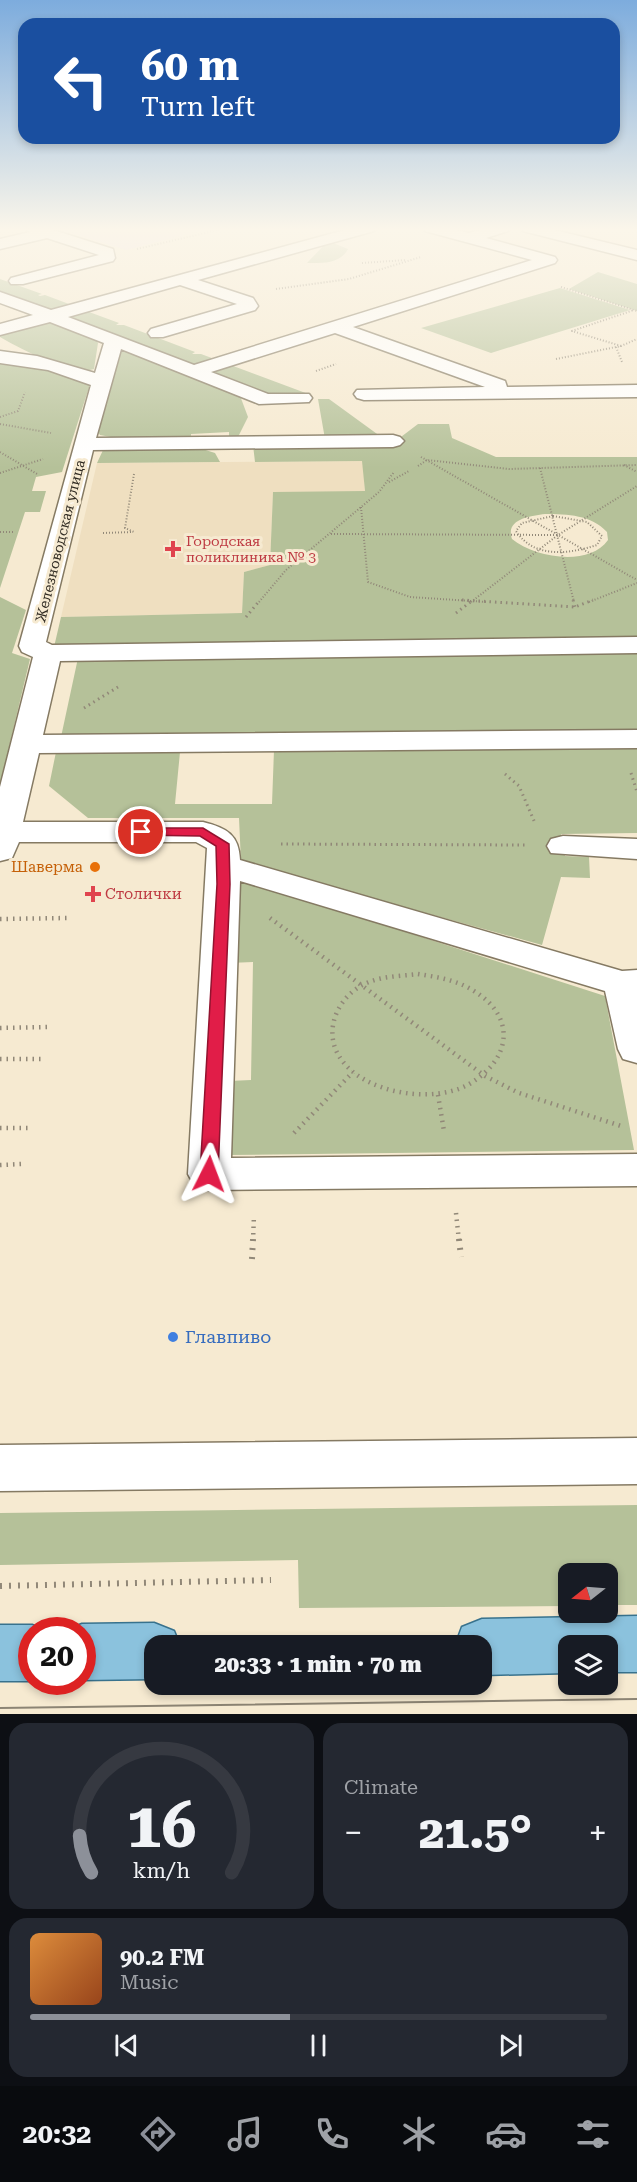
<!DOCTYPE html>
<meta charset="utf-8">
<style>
:root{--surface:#171b24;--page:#242831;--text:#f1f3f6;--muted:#9ea1a6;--line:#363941;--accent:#8c9099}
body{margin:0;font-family:"Roboto Serif",serif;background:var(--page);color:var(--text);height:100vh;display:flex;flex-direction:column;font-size:22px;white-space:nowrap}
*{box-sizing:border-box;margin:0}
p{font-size:20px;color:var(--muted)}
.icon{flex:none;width:33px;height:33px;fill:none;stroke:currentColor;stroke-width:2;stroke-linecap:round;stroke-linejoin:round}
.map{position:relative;height:1714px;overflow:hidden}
.sheet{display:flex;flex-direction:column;gap:9px;padding:9px;background:#0d0f14;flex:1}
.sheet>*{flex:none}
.hud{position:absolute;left:18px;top:18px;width:602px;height:126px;border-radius:18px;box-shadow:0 3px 9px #0003;background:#1a4fa0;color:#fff;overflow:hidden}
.needle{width:39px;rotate:253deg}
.tools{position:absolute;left:558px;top:1563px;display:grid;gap:12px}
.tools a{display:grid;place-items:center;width:60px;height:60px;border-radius:12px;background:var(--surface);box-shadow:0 3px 9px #0003;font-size:30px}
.speed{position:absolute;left:18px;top:1617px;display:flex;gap:12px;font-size:30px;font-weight:700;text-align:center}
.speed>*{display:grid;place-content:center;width:78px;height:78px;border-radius:50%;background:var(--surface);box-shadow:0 3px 9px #0003;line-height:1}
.speed .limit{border:9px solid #d22;background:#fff;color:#111}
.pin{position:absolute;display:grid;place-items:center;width:51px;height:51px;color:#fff;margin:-26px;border:3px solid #fff;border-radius:50%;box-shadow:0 2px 6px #0007}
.me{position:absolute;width:66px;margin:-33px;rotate:3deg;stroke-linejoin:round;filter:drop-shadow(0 0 4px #0008)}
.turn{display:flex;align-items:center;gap:21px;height:126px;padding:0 24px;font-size:27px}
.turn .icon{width:78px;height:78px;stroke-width:2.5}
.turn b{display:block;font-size:42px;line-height:51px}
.big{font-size:45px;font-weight:800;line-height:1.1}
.sheet .widget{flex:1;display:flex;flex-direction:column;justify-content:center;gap:9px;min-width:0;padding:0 21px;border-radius:18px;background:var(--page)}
.sheet .dial{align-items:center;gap:0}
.dial svg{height:156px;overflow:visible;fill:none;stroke:var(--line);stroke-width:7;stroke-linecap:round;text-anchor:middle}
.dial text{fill:var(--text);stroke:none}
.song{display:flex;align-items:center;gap:18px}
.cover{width:72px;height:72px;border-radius:9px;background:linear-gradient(135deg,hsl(30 70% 55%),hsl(20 70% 35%))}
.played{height:6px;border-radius:3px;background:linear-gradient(90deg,var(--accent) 45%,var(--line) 45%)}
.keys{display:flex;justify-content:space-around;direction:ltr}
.heat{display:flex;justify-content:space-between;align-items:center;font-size:33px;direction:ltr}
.sheet .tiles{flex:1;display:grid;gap:9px;grid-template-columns:1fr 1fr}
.widget:last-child{grid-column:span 2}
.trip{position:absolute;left:144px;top:1635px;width:348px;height:60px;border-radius:18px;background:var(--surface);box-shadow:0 3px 9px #0003;font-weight:800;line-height:60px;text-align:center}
.tab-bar{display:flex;height:96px;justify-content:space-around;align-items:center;background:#090b0e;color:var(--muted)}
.tab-bar .icon{width:42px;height:42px}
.tab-bar .active{color:var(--accent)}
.tab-bar b{font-size:27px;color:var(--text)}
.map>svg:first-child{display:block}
.built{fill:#efdfc0}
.education{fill:#efdae9}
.green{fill:#b5c199;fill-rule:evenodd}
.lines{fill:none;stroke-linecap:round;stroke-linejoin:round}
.minor-casing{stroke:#857a63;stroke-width:3}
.major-casing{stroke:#38728d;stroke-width:3}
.path-far3{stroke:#918878;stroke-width:2;stroke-dasharray:1 2;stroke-linecap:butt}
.path-far2{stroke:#918878;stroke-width:3;stroke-dasharray:1.5 4;stroke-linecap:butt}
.path-far1{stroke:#918878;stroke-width:4.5;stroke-dasharray:1.5 5;stroke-linecap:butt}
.path{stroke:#918878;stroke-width:6;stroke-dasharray:2 7;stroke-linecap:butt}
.minor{fill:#fff;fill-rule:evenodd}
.major{fill:#8bc2dd;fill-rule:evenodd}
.tram{stroke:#8c8474;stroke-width:2}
.route{fill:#e11d48;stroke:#92132f;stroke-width:1.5}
.health-dot{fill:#e0444e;stroke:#f6ead1;stroke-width:2}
.food-dot{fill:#e8710a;stroke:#f6ead1;stroke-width:2}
.shop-dot{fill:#3f7fe0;stroke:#f6ead1;stroke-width:2}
.labels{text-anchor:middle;stroke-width:6;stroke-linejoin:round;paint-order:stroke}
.far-street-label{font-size:14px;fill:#302b22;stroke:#f6ead1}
.far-health-label{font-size:14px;fill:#be3a42;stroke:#f6ead1;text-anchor:start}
.food-label{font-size:15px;fill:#c56008;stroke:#f6ead1;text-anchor:end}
.health-label{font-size:15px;fill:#be3a42;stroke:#f6ead1;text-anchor:start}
.near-shop-label{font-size:18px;fill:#366cbe;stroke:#f6ead1;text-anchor:start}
</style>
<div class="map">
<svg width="637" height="1714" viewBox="0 0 637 1714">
<rect width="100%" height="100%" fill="#f6ead1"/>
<!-- built -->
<path class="built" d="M 363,461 L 365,492 L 273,492 L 270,565 L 244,572 L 242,613 L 61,617 L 97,463 Z"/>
<!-- education -->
<path class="education" d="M 56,228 L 211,228 L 126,250 Z"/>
<!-- green -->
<path class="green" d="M 328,241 L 348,249 C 340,264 323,263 307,263 Z
M 598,272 L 637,284 L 637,311 L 569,289 Z
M 0,279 L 42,294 L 38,295 L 40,296 L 45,295 L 77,307 L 53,313 L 0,293 Z
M 560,288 L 630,310 L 491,353 L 421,328 Z
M 81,309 L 119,323 L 116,325 L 124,325 L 195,352 L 192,354 L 201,354 L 311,395 L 271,397 L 61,315 Z
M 50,322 L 96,339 L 98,343 L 94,369 C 73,377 19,348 0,337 L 0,334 Z
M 120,351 L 126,351 L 239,393 L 248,417 L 238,437 L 229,436 L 229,432 L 191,434 L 191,437 L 116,438 L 100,435 L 98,432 Z
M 0,362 L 15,362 L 91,381 L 62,472 L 36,477 L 32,491 L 46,491 L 40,512 L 25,512 L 0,588 Z
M 318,399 L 329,399 L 384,439 L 325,439 Z
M 418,424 L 449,424 L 452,438 L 496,457 L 637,457 L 637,640 L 54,647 L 61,617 L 242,613 L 244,572 L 270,565 L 273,492 L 365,491 L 362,461 L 255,462 L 253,445 L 393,443 ZM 545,514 C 568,514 591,515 607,532 L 608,540 C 589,567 535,558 512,539 C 505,519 530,516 545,514 Z
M 193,446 L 215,453 L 220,462 L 97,463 L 104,448 Z
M 0,597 L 26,610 L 12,653 L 30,659 L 0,785 Z
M 637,649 L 637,732 L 61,737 L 78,658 Z
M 637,746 L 637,833 L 561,834 L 565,856 L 589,857 L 590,878 L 561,877 L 542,945 L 241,862 L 239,818 L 88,818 L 49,786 L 56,752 L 180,752 L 175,804 L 272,804 L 274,750 Z
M 235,877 L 605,996 L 634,1150 L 227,1155 L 229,1081 L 251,1080 L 253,962 L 229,963 Z
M 637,1505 L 637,1605 L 608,1605 L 608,1574 L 568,1574 L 568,1606 L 299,1608 L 298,1560 L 0,1565 L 0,1513 Z"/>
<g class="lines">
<!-- minor casing -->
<g class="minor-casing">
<path id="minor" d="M 25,228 L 47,228 L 113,249 L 115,258 L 113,261 L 23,284 L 11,284 L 9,281 L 11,278 L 99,255 L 47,238 L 0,249 L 0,239 L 30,232 Z
M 352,228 L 376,228 L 374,231 L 198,280 L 253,298 L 258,306 L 255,310 L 163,337 L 151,337 L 148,333 L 151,329 L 237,304 L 180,285 L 68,317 L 194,365 L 532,260 L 425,231 L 423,228 L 448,228 L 469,233 L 487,228 L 510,228 L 508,231 L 486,238 L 555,257 L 557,260 L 555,263 L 353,327 L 505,381 L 507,387 L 637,385 L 637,397 L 364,400 L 357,398 L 354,394 L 357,390 L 485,387 L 335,333 L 211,372 L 268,394 L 309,394 L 312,398 L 309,402 L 259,404 L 121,349 L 96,438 L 393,435 L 400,437 L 404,441 L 400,445 L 393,447 L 93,450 L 46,642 L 52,645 L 637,637 L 637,653 L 60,661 L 43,735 L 637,730 L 637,748 L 39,753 L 23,822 L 203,822 C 227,828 239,835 240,860 L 622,971 L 637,970 L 637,1063 L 623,1059 L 618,1049 L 605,991 L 240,881 L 231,1158 L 637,1154 L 637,1186 L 209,1190 L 194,1185 L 188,1174 L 207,848 L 196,842 L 19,842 L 12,858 L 0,861 L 0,787 L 33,657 L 22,652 L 19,646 L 91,385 L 48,370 L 0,363 L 0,351 L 37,356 L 95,373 L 104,343 L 50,322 L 0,335 L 0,324 L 33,315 L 0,303 L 0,292 L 51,310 Z
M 521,228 L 546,228 L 637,250 L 637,260 L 523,231 Z
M 563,836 L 637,839 L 637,859 L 551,853 L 547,846 L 551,839 Z
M 637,1438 L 637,1484 L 0,1491 L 0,1445 Z"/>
</g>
<!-- major casing -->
<g class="major-casing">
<path id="major" d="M 637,1616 L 637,1672 L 608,1672 L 608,1646 L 568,1646 L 568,1673 L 482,1675 L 482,1646 L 455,1646 L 462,1627 L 482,1619 Z
M 154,1623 L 174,1631 L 180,1646 L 154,1646 L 154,1679 L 82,1680 L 82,1630 L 67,1630 L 82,1624 Z
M 0,1625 L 32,1625 L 45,1630 L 32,1630 L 32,1681 L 0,1681 Z"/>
</g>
<!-- path-far3 -->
<path class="path-far3" d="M 137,249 L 226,228
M 362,263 L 406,260
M 561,287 L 637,311
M 276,289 L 349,279 L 421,257
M 621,346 L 572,331 L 634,310
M 616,347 L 622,362
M 556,359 L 621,346 L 637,339
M 316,371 L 336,364
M 0,417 L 18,411 L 25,392
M 0,424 L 51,433
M 0,452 L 37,474
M 421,457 L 637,580
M 624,465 L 637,472
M 418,466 L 427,460 L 509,469 L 637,465
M 540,468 L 574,602
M 0,473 L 43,459
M 134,474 L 125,528 L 134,532
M 389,482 L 409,471
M 361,507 L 368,582 L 410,597 L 487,602
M 553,516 L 587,522 L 602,536 L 597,545 C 569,554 534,559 516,531 L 522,523 Z
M 0,532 L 13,532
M 103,533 L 132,532
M 331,534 L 557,535
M 259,602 L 286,570 L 379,492 L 394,472
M 471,602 L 558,535 L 637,486
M 589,602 L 637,583"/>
<!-- path-far2 -->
<path class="path-far2" d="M 462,600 L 575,607 L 593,600
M 573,600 L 575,607
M 456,613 L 473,600
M 246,617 L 260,600
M 84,708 L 118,687
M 631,773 L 637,792
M 505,774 L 519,786 L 535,823
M 281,844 L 526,845"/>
<!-- path-far1 -->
<path class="path-far1" d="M 270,918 L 485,1076 L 519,1093 L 624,1127
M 0,919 L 68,918
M 418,974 C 437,977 457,980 474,991 C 515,1016 512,1056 474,1081 C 439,1106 362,1095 339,1056 C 322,1028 340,993 369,982 C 384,976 402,976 418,974 Z
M 0,1028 L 48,1027
M 0,1059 L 42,1059
M 438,1095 L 444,1131
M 0,1128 L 29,1128
M 294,1133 L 353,1072
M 0,1165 L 22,1164
M 456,1213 L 459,1241
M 253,1241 L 254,1215"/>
<!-- path -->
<path class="path" d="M 459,1239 L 461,1257
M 252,1259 L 253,1239
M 0,1586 L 271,1580"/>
<!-- minor -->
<use href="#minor" class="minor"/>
<!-- major -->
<use href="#major" class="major"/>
<!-- tram -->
<path class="tram" d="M 0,1708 L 637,1699"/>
</g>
<!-- sky -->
<linearGradient id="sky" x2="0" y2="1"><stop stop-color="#7dacdd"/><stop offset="0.49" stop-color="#fbf6ea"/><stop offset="1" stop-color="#fbf6ea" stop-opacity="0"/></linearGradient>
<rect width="637" height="468" fill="url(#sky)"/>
<!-- route -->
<path class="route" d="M 141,828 L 203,828 L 229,844 L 230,884 L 218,1174 L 215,1179 L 203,1179 L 200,1174 L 217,884 L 216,846 L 200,836 L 136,835 L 136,829 Z"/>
<!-- markers -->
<g class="health-dot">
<path d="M170 540h6v6h6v6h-6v6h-6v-6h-6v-6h6z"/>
<path d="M90 885h6v6h6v6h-6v6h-6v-6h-6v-6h6z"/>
</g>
<circle class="food-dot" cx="95" cy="867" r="6"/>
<circle class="shop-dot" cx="173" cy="1337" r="6"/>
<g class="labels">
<!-- far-street labels -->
<g class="far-street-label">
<text transform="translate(60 541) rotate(-76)" y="5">Железноводская улица</text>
</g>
<!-- far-health labels -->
<g class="far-health-label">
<text x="186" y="546">Городская<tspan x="186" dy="16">поликлиника № 3</tspan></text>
</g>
<!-- food labels -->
<g class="food-label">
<text x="83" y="872">Шаверма</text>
</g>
<!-- health labels -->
<g class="health-label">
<text x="105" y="899">Столички</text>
</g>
<!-- near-shop labels -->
<g class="near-shop-label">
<text x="185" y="1343">Главпиво</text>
</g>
</g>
</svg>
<div class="tools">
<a><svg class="needle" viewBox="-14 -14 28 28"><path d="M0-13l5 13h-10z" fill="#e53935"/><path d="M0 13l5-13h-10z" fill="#9ea1a6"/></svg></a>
<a><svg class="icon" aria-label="layers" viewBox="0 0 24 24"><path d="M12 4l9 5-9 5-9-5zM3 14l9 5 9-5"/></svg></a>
</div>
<div class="speed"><div class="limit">20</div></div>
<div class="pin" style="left:141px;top:832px;background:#d93025"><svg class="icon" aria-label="arrive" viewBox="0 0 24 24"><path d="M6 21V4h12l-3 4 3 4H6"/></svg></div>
<svg class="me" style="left:209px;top:1174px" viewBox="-20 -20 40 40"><path d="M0-17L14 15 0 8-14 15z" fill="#e11d48" stroke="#fff" stroke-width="4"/></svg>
<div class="trip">20:33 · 1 min · 70 m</div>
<div class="hud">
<div class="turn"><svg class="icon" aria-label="left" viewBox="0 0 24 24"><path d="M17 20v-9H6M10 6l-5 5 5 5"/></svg><div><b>60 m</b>Turn left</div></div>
</div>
</div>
<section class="sheet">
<div class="tiles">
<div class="widget dial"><svg viewBox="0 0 100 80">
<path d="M14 69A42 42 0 1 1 86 69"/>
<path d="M14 69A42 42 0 0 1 8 50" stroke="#8c9099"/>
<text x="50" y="56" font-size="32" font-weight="700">16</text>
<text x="50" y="72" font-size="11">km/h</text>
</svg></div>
<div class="widget"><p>Climate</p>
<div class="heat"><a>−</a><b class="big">21.5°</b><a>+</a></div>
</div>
<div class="widget">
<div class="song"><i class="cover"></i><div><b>90.2 FM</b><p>Music</p></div></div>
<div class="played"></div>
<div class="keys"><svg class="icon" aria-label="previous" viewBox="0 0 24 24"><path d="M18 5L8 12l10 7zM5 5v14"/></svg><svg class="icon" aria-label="pause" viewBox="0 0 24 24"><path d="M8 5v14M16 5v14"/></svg><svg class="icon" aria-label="next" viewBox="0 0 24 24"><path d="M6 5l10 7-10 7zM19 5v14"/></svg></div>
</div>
</div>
</section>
<nav class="tab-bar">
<b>20:32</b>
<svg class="icon active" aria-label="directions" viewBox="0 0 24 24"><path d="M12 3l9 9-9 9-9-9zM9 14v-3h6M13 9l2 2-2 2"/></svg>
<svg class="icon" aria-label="music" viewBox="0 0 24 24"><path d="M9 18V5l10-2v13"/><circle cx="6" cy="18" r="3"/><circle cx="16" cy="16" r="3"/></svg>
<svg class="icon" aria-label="phone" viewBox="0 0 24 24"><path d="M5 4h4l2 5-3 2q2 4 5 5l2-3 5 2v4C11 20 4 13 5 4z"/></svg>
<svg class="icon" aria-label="climate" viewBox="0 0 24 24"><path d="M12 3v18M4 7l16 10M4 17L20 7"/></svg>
<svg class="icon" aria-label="car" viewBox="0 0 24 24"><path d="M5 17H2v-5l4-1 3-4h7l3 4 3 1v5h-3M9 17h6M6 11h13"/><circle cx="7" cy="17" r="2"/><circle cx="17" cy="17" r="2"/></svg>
<svg class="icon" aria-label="filters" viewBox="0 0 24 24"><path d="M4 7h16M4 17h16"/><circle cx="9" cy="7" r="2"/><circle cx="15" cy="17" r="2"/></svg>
</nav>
